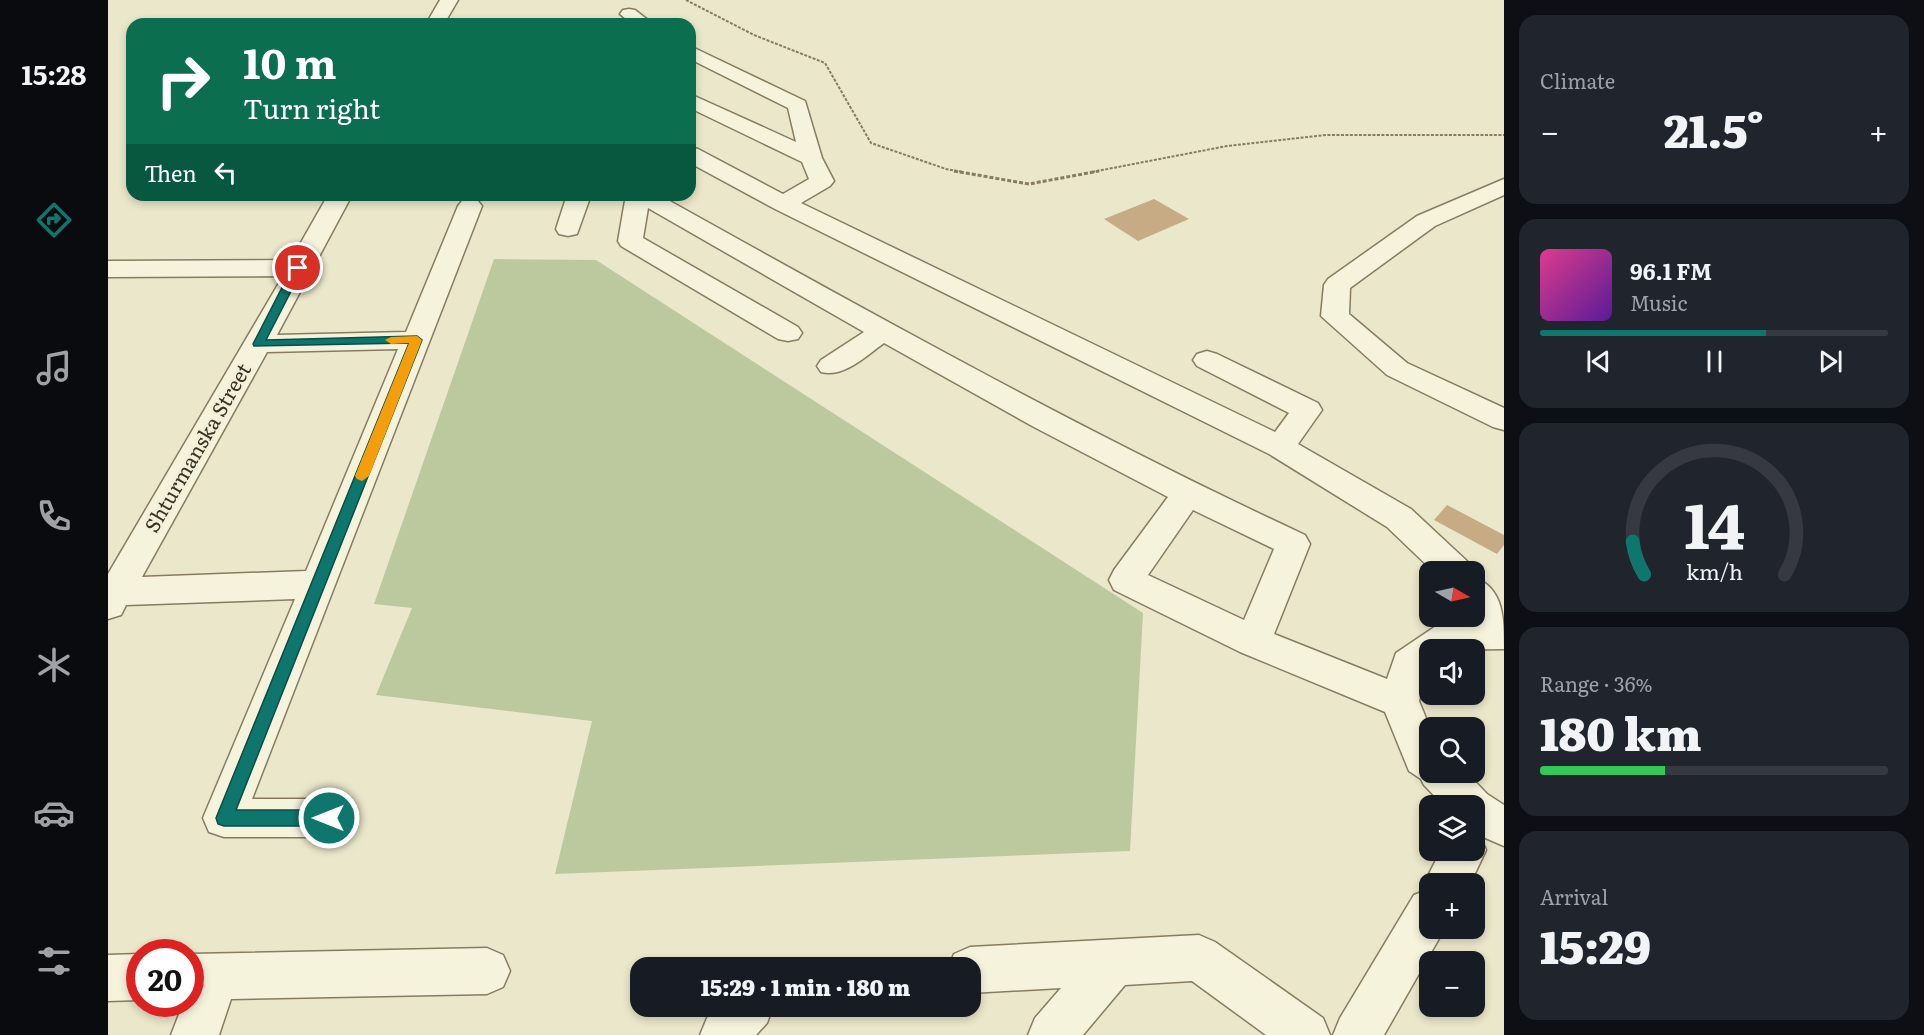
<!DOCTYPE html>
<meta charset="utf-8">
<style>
:root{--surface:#171b24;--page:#20242c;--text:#f1f3f6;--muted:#9ea1a6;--line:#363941;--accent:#0f766e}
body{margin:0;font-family:Literata,serif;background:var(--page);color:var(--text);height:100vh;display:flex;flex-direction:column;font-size:22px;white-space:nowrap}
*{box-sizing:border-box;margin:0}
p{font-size:20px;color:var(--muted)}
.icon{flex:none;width:33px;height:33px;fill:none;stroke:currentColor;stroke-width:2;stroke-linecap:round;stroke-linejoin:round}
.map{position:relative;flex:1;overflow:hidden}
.sheet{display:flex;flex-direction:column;gap:15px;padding:15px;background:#0d0f14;width:420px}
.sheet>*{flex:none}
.banner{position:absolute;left:18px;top:18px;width:570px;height:183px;border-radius:18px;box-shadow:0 3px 9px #0003;background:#0b6e4f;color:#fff;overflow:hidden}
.needle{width:39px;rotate:99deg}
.controls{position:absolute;left:1311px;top:561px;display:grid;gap:12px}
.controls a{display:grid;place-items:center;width:66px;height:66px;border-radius:12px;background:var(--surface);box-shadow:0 3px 9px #0003;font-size:30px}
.speed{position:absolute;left:18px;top:939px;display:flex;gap:12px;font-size:30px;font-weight:700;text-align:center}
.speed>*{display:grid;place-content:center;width:78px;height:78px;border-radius:50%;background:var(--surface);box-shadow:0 3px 9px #0003;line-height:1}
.speed .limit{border:9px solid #d22;background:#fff;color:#111}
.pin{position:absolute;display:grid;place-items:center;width:51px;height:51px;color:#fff;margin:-26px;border:3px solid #fff;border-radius:50%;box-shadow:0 2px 6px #0007}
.me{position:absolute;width:66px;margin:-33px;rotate:270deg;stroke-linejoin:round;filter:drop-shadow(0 0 4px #0008)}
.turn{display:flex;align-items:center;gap:21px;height:126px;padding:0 18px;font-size:27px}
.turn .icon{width:78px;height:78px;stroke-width:2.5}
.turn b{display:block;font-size:42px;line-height:51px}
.then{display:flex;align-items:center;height:57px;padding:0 18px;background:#0003;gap:12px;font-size:22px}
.big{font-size:45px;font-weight:800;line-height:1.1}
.sheet .card{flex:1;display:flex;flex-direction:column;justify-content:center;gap:9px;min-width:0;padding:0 21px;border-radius:18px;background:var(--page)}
.sheet .dial{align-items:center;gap:0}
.dial svg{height:156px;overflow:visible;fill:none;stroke:var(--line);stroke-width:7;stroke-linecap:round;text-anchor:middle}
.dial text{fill:var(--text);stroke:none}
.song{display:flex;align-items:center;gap:18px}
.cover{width:72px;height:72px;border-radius:9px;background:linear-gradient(135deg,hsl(330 70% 55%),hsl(270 70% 35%))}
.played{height:6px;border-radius:3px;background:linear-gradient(90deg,var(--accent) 65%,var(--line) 65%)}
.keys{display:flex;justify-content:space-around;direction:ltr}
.heat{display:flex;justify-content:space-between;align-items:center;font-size:33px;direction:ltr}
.charge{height:9px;border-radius:4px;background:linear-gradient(90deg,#34c759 36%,var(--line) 0)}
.trip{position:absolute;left:522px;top:957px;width:351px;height:60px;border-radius:18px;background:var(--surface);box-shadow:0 3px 9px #0003;font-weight:800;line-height:60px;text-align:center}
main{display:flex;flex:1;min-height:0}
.menu{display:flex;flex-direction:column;width:108px;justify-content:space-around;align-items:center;background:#090b0e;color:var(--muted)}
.menu .icon{width:42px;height:42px}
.menu .current{color:var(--accent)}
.menu b{font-size:27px;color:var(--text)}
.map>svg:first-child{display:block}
.green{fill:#bcc99f}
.building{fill:#c6ab84}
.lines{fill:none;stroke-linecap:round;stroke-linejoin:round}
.minor-casing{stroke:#877c60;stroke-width:3}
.path-far1{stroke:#877c60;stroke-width:2;stroke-dasharray:3 1.5;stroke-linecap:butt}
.path{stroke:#877c60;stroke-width:3;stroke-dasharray:4 2;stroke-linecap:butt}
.minor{fill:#f6f3dd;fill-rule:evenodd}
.route{fill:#0f766e;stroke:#0a4d48;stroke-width:1.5}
.slow{fill:#f59e0b}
.labels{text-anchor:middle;stroke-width:6;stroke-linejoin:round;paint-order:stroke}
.street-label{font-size:20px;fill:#393122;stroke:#f3f0da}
</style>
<main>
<nav class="menu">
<b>15:28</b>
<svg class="icon current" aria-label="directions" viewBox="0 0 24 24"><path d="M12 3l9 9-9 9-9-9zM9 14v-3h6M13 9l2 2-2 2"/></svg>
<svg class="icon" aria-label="music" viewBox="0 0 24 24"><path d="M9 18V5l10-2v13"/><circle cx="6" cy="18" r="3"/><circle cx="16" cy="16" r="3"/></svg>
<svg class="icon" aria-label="phone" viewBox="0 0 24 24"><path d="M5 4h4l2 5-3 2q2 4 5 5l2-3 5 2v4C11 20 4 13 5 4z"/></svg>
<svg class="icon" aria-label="climate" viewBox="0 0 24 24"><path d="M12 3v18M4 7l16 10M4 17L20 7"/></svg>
<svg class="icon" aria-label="car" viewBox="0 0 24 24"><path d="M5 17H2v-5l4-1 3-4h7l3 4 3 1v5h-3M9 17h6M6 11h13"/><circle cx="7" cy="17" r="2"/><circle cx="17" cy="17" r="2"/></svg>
<svg class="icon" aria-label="filters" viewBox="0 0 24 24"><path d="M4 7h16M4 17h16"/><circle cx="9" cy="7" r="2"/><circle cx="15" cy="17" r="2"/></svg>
</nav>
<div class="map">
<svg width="1396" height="1035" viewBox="0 0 1396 1035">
<rect width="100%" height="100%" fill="#ebe7cb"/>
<!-- green -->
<path class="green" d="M 386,259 L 488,260 L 1035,613 L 1022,851 L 447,874 L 484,721 L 268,695 L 304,608 L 266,604 Z"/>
<!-- building -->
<path class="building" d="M 1046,199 L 1081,219 L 1030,241 L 996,219 Z
M 1339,505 L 1396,535 L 1396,545 L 1389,554 L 1326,520 Z"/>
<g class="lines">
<!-- minor casing -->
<g class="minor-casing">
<path id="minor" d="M 332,0 L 350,0 L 336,24 L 318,24 Z
M 521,9 L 527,10 L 545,24 L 524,24 L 512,14 L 515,10 Z
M 582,46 L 697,101 L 714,158 L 726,181 L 722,186 L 693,203 L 1167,432 L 1181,413 L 1089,366 L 1085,360 L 1089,354 L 1099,351 L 1109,354 L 1210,403 L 1214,410 L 1190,444 L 1303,509 L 1361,563 L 1366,572 L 1326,572 L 1279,527 L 1161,454 L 667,209 L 582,163 L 582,147 L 590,149 L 675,194 L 701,179 L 694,162 L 582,108 L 582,94 L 688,142 L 680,108 L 582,59 Z
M 1396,179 L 1396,195 L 1327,226 L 1242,288 L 1241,314 L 1299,363 L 1396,408 L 1396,430 L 1385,427 L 1279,375 L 1213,316 L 1216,285 L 1220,279 L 1309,216 Z
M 220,195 L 244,195 L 169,335 L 298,332 L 350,206 L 354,201 L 362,199 L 370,201 L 374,206 L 144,799 L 221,799 L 236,804 L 242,818 L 236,832 L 221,837 L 116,837 L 101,832 L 95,818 L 187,599 L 18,605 L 13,615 L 0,619 L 0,574 L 175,276 L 0,277 L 0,261 L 183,260 ZM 290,349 L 198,571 L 34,577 L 159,352 Z
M 459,195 L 483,195 L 469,234 L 460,236 L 451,234 L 448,229 Z
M 518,195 L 551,195 C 764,314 976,432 1197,535 L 1202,544 L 1166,634 L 1279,679 L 1288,653 L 1328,626 L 1341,621 L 1369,620 L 1366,616 L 1366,577 C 1396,589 1396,618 1396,649 L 1322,650 L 1322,670 L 1318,672 L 1311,701 L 1322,728 L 1322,772 L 1358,772 L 1379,794 L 1396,805 L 1396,846 L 1366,833 L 1366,806 L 1336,806 L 1316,785 L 1313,779 L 1301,771 L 1277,712 L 1132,652 L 1006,590 L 1001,580 L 1006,570 L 1060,497 L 926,427 L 776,343 C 758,356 736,378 713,372 L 709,366 L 713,360 L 756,332 L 540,208 L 535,238 L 690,327 L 694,333 L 690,339 L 680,341 L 670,339 L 513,246 L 510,241 ZM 1085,510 L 1166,549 L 1136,620 L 1040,575 Z
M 1366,833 L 1372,836 L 1378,850 L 1362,884 L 1322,884 L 1322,928 L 1337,928 L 1276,1035 L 1225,1035 L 1232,1018 L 1306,895 L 1319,890 L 1316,884 L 1333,850 L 1366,850 Z
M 1091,935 L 1107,942 L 1215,1018 L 1222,1035 L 1158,1035 L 1084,981 L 1017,985 L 975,1035 L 920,1035 L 927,1018 L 953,988 L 862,993 L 862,968 L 840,968 L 846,954 L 862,947 Z
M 379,948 L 395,955 L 402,971 L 395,987 L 379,994 L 123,999 L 111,1035 L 63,1035 L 75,1004 L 82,1004 L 82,954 Z
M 32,954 L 32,1000 L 0,1001 L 0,955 Z
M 609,1006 L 665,1006 L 659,1023 L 648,1035 L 592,1035 L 599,1018 Z"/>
</g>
<!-- path-far1 -->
<path class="path-far1" d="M 578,0 L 646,35 L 717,63 L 763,143 L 838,169 L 855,172
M 984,172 L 1119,146 L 1218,135 L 1396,135"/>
<!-- path -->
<path class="path" d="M 846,171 L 921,184 L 991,171"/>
<!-- minor -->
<use href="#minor" class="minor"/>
</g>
<!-- route -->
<path class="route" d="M 190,265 L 195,268 L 158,340 L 309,336 L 314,340 L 128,810 L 221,810 L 227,812 L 229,818 L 227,824 L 221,826 L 116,826 L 110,824 L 108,818 L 301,343 L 146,346 L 145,344 L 184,268 Z"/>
<!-- slow -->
<path class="slow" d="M 309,336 L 314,340 L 261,476 L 254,481 L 249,479 L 247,476 L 301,343 L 283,344 L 277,340 L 283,337 Z"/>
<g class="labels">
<!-- street labels -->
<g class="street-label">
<text transform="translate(90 448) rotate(-60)" y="7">Shturmanska Street</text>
</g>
</g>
</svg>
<div class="controls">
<a><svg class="needle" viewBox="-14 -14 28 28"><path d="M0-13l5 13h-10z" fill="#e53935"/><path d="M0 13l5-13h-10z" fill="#9ea1a6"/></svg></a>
<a><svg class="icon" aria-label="sound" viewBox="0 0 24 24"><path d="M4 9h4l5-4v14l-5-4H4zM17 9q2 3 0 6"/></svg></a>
<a><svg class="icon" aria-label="search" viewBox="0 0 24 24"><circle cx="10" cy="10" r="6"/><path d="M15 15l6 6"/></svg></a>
<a><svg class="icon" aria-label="layers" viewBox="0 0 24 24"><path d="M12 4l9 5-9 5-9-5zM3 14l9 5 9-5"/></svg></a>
<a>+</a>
<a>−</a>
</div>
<div class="speed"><div class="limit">20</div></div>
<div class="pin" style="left:190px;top:268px;background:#d93025"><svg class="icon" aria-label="arrive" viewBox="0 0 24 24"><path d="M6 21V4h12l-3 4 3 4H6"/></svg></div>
<svg class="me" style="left:221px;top:818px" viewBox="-20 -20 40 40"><circle r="17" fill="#0f766e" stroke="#fff" stroke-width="3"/><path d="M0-11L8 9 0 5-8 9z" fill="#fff"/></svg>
<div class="trip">15:29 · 1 min · 180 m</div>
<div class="banner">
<div class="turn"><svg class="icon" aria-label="right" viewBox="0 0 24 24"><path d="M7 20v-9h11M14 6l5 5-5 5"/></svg><div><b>10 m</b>Turn right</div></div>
<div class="then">Then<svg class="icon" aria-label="left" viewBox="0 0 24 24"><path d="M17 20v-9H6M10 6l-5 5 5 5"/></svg></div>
</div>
</div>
<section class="sheet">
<div class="card"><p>Climate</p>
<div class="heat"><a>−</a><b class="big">21.5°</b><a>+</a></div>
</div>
<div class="card">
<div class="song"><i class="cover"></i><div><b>96.1 FM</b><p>Music</p></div></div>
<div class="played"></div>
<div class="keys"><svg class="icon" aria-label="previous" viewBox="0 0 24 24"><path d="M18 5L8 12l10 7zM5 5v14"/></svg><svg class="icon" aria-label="pause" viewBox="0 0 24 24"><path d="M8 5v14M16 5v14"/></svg><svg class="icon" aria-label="next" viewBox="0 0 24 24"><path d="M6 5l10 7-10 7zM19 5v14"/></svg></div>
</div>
<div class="card dial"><svg viewBox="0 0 100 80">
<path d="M14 69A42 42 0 1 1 86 69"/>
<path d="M14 69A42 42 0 0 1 8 52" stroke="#0f766e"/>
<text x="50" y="56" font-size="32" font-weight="700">14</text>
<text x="50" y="72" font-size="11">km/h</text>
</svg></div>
<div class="card"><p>Range · 36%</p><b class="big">180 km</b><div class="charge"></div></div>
<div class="card"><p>Arrival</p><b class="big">15:29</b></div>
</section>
</main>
